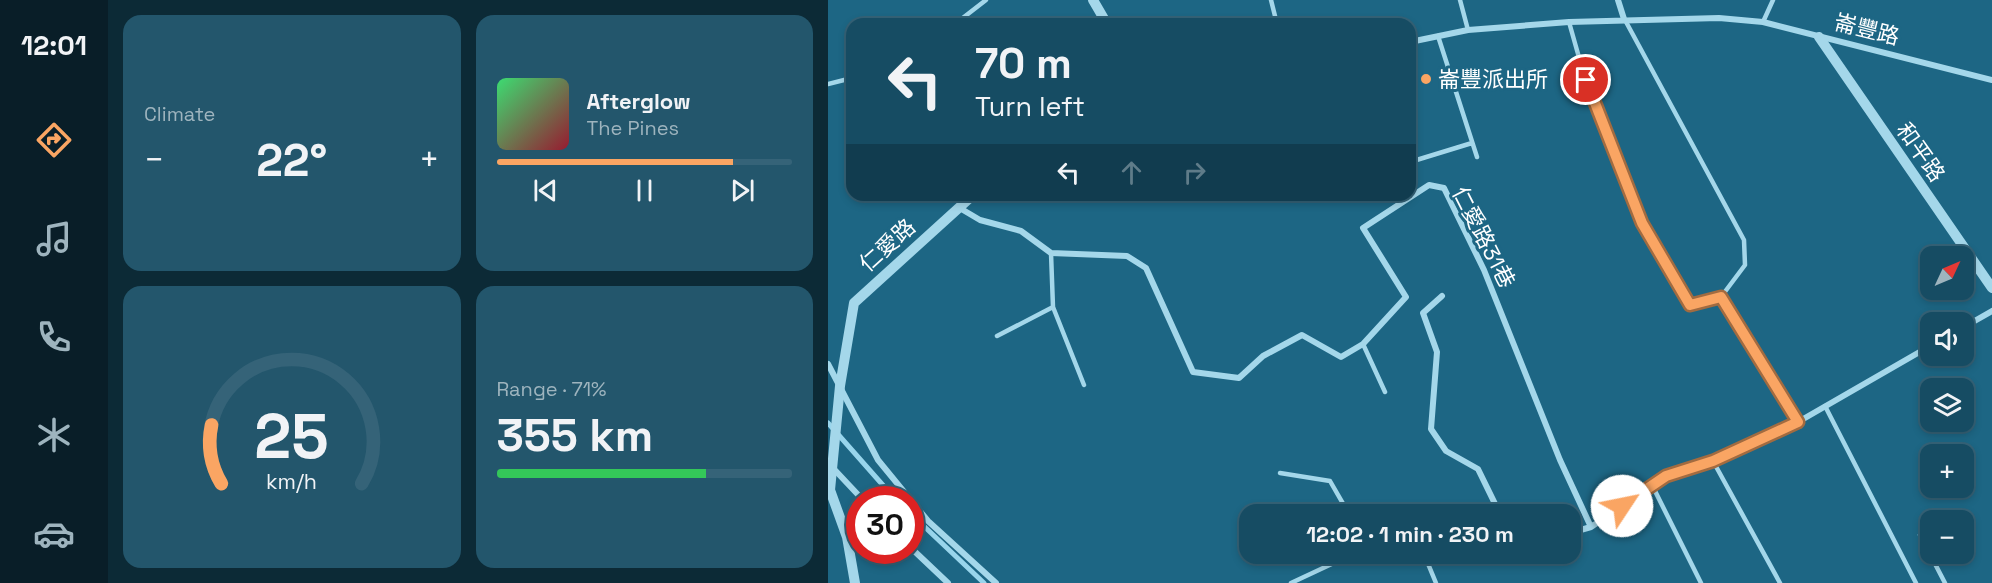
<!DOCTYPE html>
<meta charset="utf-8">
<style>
:root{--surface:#164c63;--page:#23566c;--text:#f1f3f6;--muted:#9eb4be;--line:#356378;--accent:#faa563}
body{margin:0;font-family:"Space Grotesk","Noto Sans TC",sans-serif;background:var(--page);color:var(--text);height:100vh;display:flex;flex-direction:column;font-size:22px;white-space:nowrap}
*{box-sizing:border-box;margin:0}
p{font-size:20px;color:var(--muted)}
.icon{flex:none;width:33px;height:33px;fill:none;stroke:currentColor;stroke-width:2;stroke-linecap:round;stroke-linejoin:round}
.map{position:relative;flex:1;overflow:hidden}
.sheet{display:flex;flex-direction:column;gap:15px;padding:15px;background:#0c2a36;width:720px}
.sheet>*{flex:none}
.top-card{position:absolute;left:18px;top:18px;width:570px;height:183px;border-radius:18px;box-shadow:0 3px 9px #0003,0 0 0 2px var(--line);background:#164c63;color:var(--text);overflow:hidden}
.needle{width:39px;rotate:46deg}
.tools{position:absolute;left:1092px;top:246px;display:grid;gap:12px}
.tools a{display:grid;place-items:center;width:54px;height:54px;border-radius:12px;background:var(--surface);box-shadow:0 3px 9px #0003,0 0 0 2px var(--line);font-size:30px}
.speed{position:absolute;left:18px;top:486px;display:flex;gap:12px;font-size:30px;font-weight:700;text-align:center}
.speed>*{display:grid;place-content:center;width:78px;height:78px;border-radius:50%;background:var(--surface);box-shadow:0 3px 9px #0003,0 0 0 2px var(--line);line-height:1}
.speed .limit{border:9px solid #d22;background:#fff;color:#111}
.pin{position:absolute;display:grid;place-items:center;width:51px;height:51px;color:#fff;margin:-26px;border:3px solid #fff;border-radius:50%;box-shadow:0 2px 6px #0007}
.me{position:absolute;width:66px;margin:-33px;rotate:56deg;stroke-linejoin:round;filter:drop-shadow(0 0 4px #0008)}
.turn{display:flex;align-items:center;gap:21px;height:126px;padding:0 30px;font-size:27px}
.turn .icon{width:78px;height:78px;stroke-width:2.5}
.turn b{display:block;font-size:42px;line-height:51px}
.lanes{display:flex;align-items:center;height:57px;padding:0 30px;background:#0003;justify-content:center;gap:30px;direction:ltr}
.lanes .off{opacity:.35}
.big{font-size:45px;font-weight:700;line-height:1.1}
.sheet .tile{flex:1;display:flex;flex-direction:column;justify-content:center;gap:9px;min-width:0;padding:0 21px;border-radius:18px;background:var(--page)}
.sheet .dial{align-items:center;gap:0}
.dial svg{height:156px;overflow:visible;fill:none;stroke:var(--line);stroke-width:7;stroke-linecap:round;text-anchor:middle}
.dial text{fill:var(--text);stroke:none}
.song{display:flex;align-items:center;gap:18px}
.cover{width:72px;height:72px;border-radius:9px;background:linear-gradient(135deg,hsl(140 70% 55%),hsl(350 70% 35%))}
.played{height:6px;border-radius:3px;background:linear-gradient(90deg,var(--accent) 80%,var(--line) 80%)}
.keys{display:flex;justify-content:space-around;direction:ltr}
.heat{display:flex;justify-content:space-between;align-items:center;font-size:33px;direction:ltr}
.charge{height:9px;border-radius:4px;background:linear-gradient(90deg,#34c759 71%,var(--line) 0)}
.sheet .tiles{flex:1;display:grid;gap:15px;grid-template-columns:repeat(2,1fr)}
.trip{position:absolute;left:411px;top:504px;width:342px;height:60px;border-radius:18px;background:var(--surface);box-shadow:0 3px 9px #0003,0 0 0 2px var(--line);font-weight:700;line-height:60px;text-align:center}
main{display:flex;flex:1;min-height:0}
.tabs{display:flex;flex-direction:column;width:108px;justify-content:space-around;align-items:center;background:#091e28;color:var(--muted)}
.tabs .icon{width:42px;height:42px}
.tabs .on{color:var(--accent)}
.tabs b{font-size:27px;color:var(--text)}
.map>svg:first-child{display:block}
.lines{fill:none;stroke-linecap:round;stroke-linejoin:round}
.stream{stroke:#98d5ec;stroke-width:5}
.service{stroke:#a4d7ea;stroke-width:4.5}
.minor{stroke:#a4d7ea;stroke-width:6}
.tertiary{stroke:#a4d7ea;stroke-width:10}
.route-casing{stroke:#a26b40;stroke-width:15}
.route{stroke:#faa563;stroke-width:10}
.poi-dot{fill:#faa563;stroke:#1d6684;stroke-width:2}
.labels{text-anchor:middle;stroke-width:6;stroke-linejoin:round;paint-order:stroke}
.street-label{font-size:22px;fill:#fff;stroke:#1d6684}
.poi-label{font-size:22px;fill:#fff;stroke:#1d6684;text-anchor:start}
</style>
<main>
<nav class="tabs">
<b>12:01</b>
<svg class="icon on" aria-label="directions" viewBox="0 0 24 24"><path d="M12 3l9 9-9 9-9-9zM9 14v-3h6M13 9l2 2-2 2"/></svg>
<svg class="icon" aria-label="music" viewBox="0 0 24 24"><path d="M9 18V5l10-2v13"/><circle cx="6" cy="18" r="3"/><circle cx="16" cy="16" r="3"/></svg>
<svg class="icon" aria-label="phone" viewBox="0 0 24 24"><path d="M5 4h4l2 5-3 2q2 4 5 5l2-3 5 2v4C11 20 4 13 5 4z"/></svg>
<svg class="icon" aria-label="climate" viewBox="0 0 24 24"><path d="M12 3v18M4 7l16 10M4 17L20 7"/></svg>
<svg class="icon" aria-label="car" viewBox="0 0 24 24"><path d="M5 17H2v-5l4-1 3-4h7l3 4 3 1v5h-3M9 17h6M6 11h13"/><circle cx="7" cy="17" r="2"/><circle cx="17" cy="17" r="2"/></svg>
</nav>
<section class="sheet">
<div class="tiles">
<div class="tile"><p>Climate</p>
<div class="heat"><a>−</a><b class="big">22°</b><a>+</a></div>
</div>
<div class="tile">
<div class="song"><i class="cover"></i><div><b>Afterglow</b><p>The Pines</p></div></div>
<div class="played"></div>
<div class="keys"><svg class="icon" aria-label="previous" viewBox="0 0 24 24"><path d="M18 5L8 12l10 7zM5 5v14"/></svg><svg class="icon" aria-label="pause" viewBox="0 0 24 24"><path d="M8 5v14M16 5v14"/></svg><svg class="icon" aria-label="next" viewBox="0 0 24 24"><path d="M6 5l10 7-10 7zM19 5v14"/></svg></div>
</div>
<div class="tile dial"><svg viewBox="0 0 100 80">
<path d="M14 69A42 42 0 1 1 86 69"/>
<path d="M14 69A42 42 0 0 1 9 39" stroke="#faa563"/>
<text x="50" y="56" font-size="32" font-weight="700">25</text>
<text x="50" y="72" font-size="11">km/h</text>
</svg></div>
<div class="tile"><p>Range · 71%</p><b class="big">355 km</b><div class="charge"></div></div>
</div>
</section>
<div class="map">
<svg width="1164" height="583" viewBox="0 0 1164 583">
<rect width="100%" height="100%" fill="#1d6684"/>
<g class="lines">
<!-- stream -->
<path class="stream" d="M 0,423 L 68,500
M 82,513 L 156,583"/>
<!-- service -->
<path class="service" d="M 443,0 L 449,24
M 632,0 L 640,30
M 797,20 L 916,240 L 917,265 L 893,297
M 741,22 L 763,100 L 814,223 L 862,305 L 893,297 L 970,422
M 935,22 L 945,0
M 127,24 L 158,0
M 610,36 L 649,157
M 0,84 L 24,78
M 582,162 L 644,143
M 223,253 L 225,307 L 256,385
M 169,336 L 225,307
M 535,344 L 557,392
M 997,406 L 1088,583
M 885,461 L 952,583
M 452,473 L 502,481 L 521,514
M 824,485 L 873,583
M 1092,535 L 1117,583
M 596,554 L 608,583
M 463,583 L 525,554"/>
<!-- minor -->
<path class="minor" d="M 790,0 L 796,19
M 582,42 L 640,30 L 741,22 L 891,18 L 935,22 L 1164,80
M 130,207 L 152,220 L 193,231 L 223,253 L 299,256 L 318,268 L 365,372 L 411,378 L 435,356 L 474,335 L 513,357 L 535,344 L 578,297 L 535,228 L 601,185 L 616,188 L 656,270 L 732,460 L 763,527
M 614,296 L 595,313 L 609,352 L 603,429 L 618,451 L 650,469 L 672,514
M 1136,327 L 1164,311
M 0,364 L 50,460 L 100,521 L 168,583
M 4,467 L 35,500
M 742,533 L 763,527 L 839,476 L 885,461 L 970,422 L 1102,346
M 82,547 L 120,583"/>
<!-- tertiary -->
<path class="tertiary" d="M 265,0 L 279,24
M 991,37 L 1164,288
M 27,583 L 19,537 L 2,490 L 12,386 L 26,303 L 145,195"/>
</g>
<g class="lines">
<!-- route casing -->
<g class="route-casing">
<path id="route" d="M 758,80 L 814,223 L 862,305 L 893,297 L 970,422 L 885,461 L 838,476 L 794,506"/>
</g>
<!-- route -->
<use href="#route" class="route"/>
</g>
<!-- markers -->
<circle class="poi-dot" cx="598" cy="79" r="6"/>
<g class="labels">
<!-- street labels -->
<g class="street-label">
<text transform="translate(1039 29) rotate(14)" y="8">崙豐路</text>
<text transform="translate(1093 152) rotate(55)" y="8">和平路</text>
<text transform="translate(656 237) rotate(63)" y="8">仁愛路31巷</text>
<text transform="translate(59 245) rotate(-42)" y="8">仁愛路</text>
</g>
<!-- poi labels -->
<g class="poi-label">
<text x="610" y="87">崙豐派出所</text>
</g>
</g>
</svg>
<div class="tools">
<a><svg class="needle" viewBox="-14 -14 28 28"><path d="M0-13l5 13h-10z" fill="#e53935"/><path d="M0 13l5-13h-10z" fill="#9eb4be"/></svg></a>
<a><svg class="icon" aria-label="sound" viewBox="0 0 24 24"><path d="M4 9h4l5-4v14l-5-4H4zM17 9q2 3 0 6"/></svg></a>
<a><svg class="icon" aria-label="layers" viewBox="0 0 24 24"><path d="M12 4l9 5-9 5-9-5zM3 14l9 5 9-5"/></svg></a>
<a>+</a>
<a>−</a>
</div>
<div class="speed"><div class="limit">30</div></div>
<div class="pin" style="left:758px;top:80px;background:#d93025"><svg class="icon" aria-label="arrive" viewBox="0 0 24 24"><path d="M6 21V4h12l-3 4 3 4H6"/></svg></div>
<svg class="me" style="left:794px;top:506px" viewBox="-20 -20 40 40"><circle r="19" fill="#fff"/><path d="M0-13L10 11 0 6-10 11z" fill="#faa563"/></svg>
<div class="trip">12:02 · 1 min · 230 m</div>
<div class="top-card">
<div class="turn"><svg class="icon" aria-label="left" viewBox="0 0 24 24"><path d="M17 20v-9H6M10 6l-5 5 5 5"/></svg><div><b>70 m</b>Turn left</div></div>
<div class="lanes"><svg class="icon" aria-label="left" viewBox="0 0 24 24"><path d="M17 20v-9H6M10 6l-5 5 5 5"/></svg><svg class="icon off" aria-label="ahead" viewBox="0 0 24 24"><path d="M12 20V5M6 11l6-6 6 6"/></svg><svg class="icon off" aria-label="right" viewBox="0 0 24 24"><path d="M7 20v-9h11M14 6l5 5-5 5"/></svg></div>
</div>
</div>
</main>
